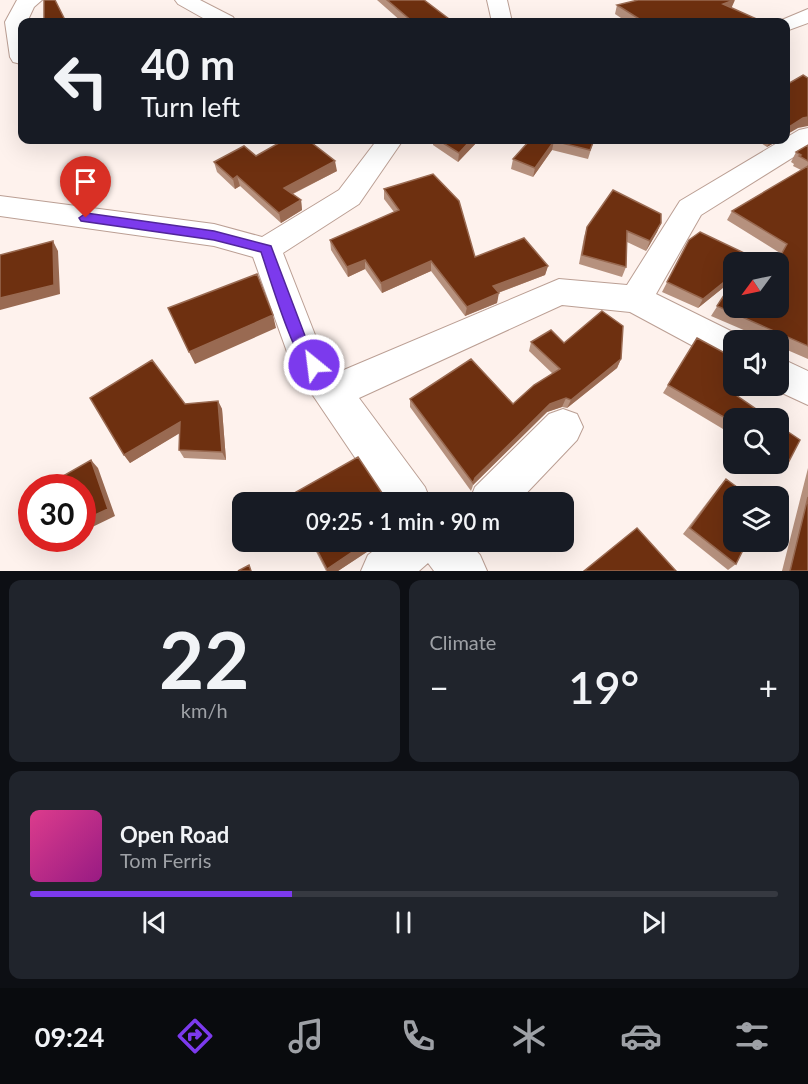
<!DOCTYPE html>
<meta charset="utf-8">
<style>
:root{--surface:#171b24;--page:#20242c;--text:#f1f3f6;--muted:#9ea1a6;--line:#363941;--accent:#7c3aed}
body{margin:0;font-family:Lato,sans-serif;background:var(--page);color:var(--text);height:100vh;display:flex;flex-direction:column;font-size:22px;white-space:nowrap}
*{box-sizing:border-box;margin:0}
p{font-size:20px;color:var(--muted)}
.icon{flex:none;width:33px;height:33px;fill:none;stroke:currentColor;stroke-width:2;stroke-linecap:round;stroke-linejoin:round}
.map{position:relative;height:571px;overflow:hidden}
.side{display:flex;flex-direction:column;gap:9px;padding:9px;background:#0d0f14;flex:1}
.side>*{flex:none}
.banner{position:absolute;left:18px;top:18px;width:772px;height:126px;border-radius:12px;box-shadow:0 6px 24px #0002;background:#171b24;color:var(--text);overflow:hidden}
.needle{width:39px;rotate:237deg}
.controls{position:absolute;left:723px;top:252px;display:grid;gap:12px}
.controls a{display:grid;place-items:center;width:66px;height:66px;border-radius:12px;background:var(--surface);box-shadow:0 6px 24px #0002;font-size:30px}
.speed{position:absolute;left:18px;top:474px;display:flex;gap:12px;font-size:30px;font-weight:700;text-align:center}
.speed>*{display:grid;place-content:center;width:78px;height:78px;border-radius:50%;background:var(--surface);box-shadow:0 6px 24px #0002;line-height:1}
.speed .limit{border:9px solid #d22;background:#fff;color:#111}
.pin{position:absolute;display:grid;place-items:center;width:51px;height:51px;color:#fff;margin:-62px -26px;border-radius:50% 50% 50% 0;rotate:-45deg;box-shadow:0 0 6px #0007}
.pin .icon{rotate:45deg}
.me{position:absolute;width:66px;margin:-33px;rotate:331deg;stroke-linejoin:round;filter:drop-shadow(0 0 4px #0008)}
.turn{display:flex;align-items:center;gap:21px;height:126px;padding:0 24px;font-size:27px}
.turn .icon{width:78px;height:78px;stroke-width:2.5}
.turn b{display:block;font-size:42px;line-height:51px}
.big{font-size:45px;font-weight:600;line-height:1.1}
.side .card{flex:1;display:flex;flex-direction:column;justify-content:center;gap:9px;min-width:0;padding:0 21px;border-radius:12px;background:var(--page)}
.side .dial{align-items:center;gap:0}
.dial b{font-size:78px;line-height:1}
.song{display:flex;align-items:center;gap:18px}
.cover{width:72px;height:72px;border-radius:9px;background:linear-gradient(135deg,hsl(330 70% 55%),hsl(310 70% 35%))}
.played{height:6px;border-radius:3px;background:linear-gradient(90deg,var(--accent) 35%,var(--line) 35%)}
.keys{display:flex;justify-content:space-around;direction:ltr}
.heat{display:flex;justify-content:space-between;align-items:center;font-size:33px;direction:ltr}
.side .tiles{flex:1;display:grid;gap:9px;grid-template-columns:1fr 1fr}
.card:last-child{grid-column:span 2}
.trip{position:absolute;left:232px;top:492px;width:342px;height:60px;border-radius:12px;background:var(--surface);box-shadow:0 6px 24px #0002;font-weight:600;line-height:60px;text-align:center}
.menu{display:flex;height:96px;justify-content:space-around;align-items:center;background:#090b0e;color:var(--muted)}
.menu .icon{width:42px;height:42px}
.menu .selected{color:var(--accent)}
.menu b{font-size:27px;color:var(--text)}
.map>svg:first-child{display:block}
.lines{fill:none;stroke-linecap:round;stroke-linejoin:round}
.minor-casing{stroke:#bb9f94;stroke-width:2}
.minor{fill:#fff;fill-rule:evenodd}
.wall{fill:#b6917e}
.shaded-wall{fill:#996a52}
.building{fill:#6e3010;stroke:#996a52;stroke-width:1.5}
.route{fill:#7c3aed;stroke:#51269a;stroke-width:1.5}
</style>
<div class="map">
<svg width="808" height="571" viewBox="0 0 808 571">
<rect width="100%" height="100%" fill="#fef2ed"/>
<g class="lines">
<!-- minor casing -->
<g class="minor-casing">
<path id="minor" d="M 17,0 L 42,0 L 34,7 L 27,22 L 22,22 L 21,64 L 13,62 L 10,57 L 5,22 Z
M 175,0 L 200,0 L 233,17 L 236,22 L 210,22 L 178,4 Z
M 487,0 L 507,0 L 512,22 L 492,22 Z
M 808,9 L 808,23 L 786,31 L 786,22 L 777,22 Z
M 808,128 L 808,148 L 701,215 L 656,294 L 747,339 L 734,340 L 734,365 L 721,361 L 630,312 L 562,305 L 359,398 L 425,487 L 431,502 L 385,502 L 291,363 L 253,257 L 214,246 L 0,216 L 0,196 L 214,224 L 262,237 L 339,190 L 377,140 L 403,140 L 359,204 L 283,253 L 319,345 L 339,372 L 559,279 L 627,285 L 680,201 L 799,130 Z
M 778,357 L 808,371 L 808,405 L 767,386 L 778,386 Z
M 563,409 L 577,414 L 583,427 L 577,440 L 518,502 L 469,502 L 475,487 L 549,414 Z
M 385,542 L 468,542 L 480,555 L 487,571 L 434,571 L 428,563 L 419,571 L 361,571 L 368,555 Z"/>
</g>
<!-- minor -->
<use href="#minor" class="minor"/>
</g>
<!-- wall -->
<path class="wall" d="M 377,0 L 424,0 L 453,22 L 402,22 Z
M 617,5 L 732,8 L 758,22 L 627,22 L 615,14 Z
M 433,140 L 479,140 L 458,162 L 433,145 Z
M 513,140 L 594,140 L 588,159 L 552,150 L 533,177 L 511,169 L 513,159 L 527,143 Z
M 756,140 L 779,140 L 767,147 Z
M 808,145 L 808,359 L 778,346 L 778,340 L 767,340 L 711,316 L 734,280 L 734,308 L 778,262 L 775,262 L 780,253 L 727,220 L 732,211 L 801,170 L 793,166 L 794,164 L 791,162 L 796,152 Z
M 214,162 L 337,171 L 293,194 L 301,200 L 302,210 L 281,223 L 240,186 L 235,189 L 217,172 Z
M 384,189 L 475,257 L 548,266 L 545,275 L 498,293 L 497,303 L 465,316 L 431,271 L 382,293 L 365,269 L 348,277 L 331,250 L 330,240 L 394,212 L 384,199 Z
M 661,223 L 657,232 L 646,251 L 627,242 L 626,267 L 622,277 L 579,264 L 584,237 L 587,227 Z
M 689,240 L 734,279 L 698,308 L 662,292 Z
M 697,338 L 733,393 L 734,437 L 728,432 L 663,393 Z
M 531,342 L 564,343 L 621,359 L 617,368 L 567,408 L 562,407 L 547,412 L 473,485 L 471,491 L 410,407 L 410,399 L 513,404 L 553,374 L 529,351 Z
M 218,401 L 222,409 L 226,460 L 184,458 L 179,450 L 179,433 L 130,463 L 124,455 L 185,404 Z
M 778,425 L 787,465 L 779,472 L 767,464 L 778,464 Z
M 808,468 L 808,571 L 782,571 Z
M 726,479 L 736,564 L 728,570 L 683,534 L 719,487 Z
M 311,542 L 382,542 L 338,571 L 326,571 Z"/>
<!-- shaded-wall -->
<path class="shaded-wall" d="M 735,0 L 731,9 L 723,4 Z
M 808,117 L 808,126 L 798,128 L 786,135 L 786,129 L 803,118 Z
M 471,140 L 479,140 L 458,162 L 459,153 Z
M 771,140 L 779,140 L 767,147 Z
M 554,141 L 552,150 L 533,177 L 535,168 Z
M 335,161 L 337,171 L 286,197 L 284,188 Z
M 237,176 L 240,186 L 235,189 L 233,179 Z
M 301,200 L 302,210 L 281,223 L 279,213 Z
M 661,223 L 657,232 L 646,251 L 650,241 Z
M 53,241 L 58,251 L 60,294 L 0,310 L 0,298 Z
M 365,260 L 365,269 L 348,277 L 347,267 Z
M 431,261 L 431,271 L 382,293 L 381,283 Z
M 548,266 L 545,275 L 492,295 L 493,286 Z
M 734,274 L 734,279 L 698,308 L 703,299 Z
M 499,293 L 497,303 L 465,316 L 467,307 Z
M 273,315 L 276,328 L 195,364 L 189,352 Z
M 621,359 L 617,368 L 567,408 L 571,400 Z
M 566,398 L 562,407 L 547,412 L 473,485 L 471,491 L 475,478 L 550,404 Z
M 218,401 L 222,409 L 226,460 L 222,452 Z
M 180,422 L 185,430 L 130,463 L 124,455 Z
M 91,460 L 98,468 L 115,516 L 82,532 L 82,521 Z
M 51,538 L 70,538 L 58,544 Z
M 367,542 L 382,542 L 338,571 L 327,571 L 327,569 Z"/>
<!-- building -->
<path class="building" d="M 44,0 L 55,0 L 66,22 L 44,22 Z
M 387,0 L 424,0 L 453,22 L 413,22 Z
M 638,0 L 734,0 L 723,4 L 759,20 L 752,22 L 644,22 L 617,5 Z
M 803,75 L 808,78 L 808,117 L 803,118 L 786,129 L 786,85 Z
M 284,140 L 308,140 L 335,161 L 284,188 L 301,200 L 279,213 L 237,176 L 233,179 L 214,162 L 244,146 L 256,156 Z
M 438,140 L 471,140 L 459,153 Z
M 530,140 L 594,140 L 590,150 L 554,141 L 535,168 L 513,159 Z
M 808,145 L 808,161 L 799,156 L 801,155 L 796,152 Z
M 808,166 L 808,346 L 717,306 L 734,280 L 734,308 L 778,308 L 778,262 L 777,262 L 787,244 L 732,211 Z
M 433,174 L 459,201 L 475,257 L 524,238 L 548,266 L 493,286 L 499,293 L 467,307 L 431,261 L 381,283 L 365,260 L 347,267 L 330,240 L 399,210 L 384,189 Z
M 613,190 L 661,214 L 661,223 L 650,241 L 627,231 L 626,267 L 582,255 L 587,227 Z
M 700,232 L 763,262 L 734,262 L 734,274 L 703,299 L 667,282 L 689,240 Z
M 53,241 L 54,285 L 0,298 L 0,255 Z
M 257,274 L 273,315 L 189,352 L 168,308 Z
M 602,311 L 623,326 L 621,359 L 571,400 L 566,398 L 550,404 L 475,478 L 473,483 L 410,399 L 471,359 L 513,404 L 534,385 L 560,369 L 531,342 L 551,330 L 564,343 Z
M 697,338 L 734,358 L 734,386 L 737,386 L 733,393 L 769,418 L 734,418 L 734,423 L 668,385 Z
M 152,360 L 185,404 L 218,401 L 222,452 L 179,450 L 180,422 L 124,455 L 90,398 Z
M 778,425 L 800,440 L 787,465 L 778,458 Z
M 358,457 L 382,493 L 397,494 L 402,502 L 292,502 L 289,496 Z
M 91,460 L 108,509 L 82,521 L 82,488 L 42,488 Z
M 726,479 L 749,496 L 734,496 L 734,542 L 747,542 L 736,564 L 690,528 Z
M 808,497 L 808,571 L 790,571 Z
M 637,528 L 676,571 L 584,571 Z
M 313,542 L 367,542 L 327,569 Z
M 249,565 L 251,571 L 238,571 Z"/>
<!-- route -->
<path class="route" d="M 86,213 L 214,231 L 271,246 L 310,349 L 321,365 L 319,370 C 315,371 314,372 310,370 C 295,363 268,272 261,252 L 214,240 L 81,221 L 79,218 Z"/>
</svg>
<div class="controls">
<a><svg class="needle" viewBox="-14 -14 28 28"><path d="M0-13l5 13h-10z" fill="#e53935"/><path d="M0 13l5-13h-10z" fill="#9ea1a6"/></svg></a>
<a><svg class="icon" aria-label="sound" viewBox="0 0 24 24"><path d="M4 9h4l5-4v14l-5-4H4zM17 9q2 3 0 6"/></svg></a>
<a><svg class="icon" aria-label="search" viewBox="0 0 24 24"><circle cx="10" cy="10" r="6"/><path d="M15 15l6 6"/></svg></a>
<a><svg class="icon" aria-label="layers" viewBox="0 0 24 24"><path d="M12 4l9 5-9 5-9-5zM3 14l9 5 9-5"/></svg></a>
</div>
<div class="speed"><div class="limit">30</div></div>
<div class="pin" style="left:86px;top:218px;background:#d93025"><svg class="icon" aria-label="arrive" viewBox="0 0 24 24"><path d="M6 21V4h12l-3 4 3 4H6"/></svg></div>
<svg class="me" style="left:314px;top:365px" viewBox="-20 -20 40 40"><circle r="17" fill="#7c3aed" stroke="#fff" stroke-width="3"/><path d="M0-11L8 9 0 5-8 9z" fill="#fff"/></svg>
<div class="trip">09:25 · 1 min · 90 m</div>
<div class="banner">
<div class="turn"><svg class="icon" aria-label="left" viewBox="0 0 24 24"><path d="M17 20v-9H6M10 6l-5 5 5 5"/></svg><div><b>40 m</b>Turn left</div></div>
</div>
</div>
<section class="side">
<div class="tiles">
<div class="card dial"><b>22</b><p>km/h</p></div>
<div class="card"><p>Climate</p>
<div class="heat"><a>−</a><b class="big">19°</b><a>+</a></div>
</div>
<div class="card">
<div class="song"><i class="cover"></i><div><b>Open Road</b><p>Tom Ferris</p></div></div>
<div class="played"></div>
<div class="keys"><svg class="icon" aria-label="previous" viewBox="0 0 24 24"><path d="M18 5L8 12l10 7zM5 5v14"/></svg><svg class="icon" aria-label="pause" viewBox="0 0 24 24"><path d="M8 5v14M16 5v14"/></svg><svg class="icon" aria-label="next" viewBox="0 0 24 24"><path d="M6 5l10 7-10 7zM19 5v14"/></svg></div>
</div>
</div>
</section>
<nav class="menu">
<b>09:24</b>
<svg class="icon selected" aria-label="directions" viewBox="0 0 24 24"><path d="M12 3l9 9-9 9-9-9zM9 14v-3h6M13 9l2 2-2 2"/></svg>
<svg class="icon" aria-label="music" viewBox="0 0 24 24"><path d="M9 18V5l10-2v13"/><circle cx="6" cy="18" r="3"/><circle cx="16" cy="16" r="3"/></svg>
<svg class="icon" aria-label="phone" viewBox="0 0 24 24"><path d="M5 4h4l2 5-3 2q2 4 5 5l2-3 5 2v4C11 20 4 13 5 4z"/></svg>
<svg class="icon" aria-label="climate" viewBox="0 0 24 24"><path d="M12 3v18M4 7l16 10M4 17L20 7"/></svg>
<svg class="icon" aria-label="car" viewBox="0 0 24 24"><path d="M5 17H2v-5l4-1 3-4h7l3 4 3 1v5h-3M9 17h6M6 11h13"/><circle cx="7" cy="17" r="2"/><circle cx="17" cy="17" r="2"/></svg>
<svg class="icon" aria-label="filters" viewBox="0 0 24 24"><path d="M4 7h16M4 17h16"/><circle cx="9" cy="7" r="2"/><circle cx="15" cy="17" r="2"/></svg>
</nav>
